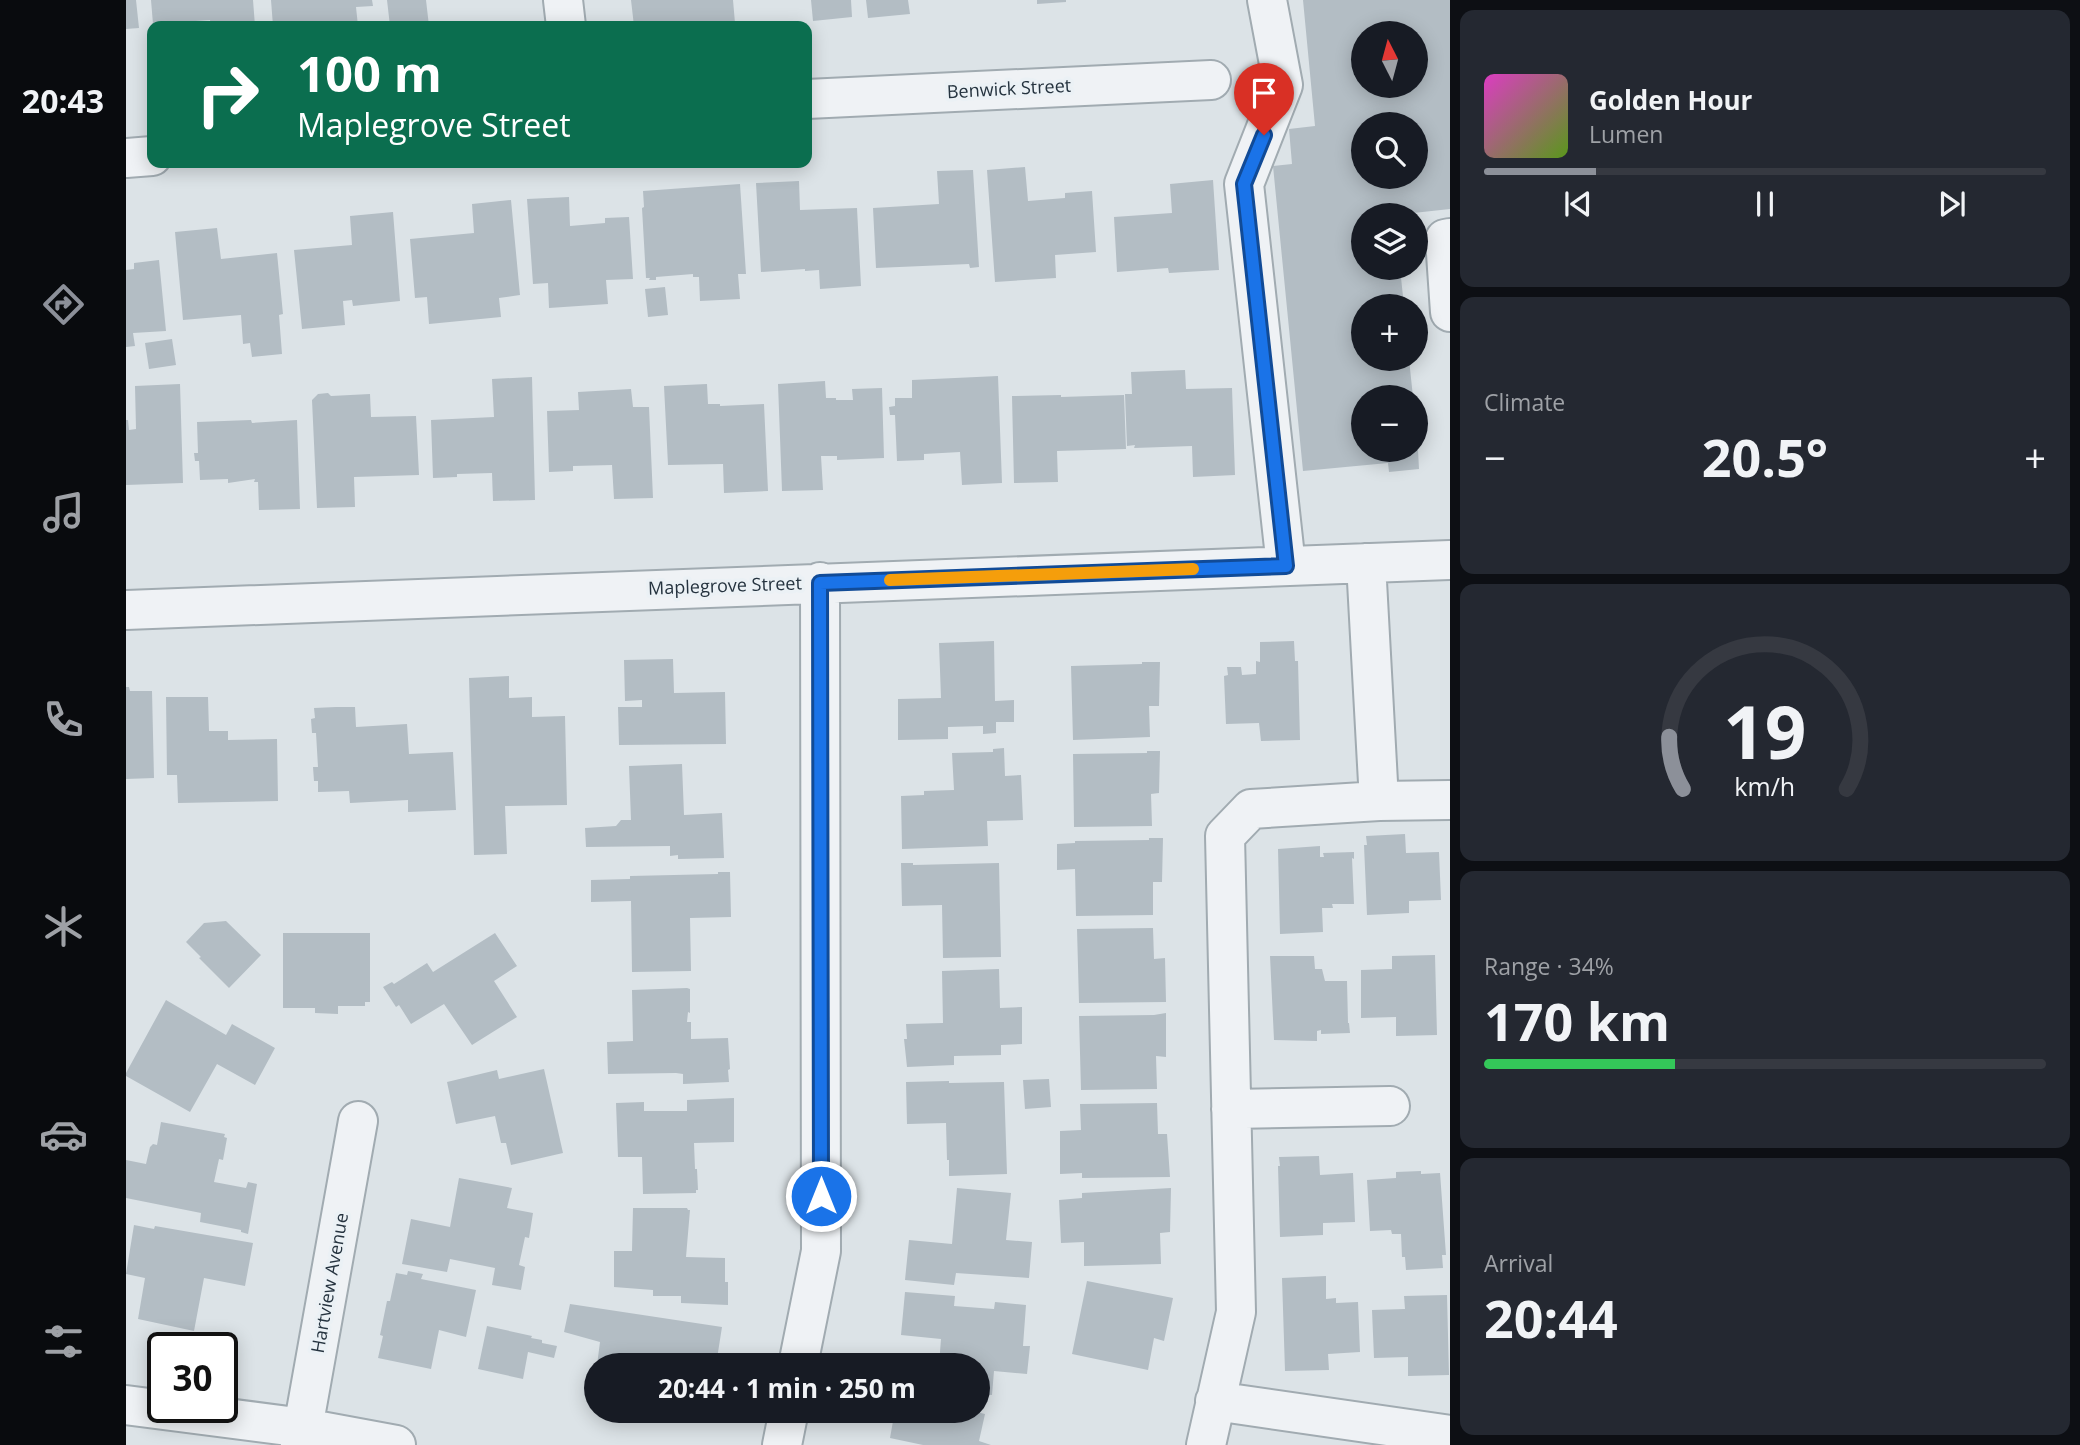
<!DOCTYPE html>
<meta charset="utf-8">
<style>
:root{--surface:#171b24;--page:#242831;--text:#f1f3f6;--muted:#9ea1a6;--line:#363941;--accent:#8c9099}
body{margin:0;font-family:"Open Sans",sans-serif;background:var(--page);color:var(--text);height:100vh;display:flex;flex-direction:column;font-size:26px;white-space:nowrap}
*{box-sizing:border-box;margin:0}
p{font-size:23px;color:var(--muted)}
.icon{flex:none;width:38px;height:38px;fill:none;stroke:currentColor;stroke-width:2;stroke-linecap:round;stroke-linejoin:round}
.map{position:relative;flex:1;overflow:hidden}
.panel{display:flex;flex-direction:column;gap:10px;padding:10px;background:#0d0f14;width:630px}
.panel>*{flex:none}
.top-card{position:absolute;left:21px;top:21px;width:665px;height:147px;border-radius:14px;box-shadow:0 4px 18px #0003;background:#0b6e4f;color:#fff;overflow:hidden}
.needle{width:46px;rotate:354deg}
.fabs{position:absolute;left:1225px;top:21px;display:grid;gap:14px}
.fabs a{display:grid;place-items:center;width:77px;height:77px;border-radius:50%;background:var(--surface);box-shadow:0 4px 18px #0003;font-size:35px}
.speed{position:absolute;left:21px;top:1332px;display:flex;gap:14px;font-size:35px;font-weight:700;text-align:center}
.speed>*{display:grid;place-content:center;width:91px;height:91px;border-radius:50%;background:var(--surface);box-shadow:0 4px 18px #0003;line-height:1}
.speed .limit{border:4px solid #111;border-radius:10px;background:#fff;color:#111}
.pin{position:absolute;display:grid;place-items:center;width:60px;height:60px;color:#fff;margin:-72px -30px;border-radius:50% 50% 50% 0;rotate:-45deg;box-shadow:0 0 7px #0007}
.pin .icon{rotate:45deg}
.me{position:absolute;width:77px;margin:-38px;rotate:0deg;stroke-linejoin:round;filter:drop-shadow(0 0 5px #0008)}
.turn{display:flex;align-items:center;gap:24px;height:147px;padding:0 35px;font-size:32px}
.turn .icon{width:91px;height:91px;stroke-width:2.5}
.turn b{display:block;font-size:49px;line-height:60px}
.big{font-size:52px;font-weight:700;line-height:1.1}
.panel .widget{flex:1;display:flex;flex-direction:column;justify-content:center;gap:10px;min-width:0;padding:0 24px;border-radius:14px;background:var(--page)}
.panel .dial{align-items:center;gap:0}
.dial svg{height:182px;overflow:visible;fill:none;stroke:var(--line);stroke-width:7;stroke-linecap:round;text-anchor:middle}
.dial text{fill:var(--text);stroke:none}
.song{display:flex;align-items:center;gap:21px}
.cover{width:84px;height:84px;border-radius:10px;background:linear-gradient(135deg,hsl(310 70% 55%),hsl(90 70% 35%))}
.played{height:7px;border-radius:4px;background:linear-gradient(90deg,var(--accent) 20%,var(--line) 20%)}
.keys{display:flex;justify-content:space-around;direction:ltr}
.heat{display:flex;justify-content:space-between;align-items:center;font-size:38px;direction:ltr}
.charge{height:10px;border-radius:5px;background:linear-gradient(90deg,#34c759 34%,var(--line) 0)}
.trip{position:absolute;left:458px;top:1353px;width:406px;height:70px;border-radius:35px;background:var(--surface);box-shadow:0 4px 18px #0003;font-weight:700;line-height:70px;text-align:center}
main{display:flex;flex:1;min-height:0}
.menu{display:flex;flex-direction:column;width:126px;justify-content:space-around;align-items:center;background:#090b0e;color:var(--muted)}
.menu .icon{width:49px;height:49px}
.menu .active{color:var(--accent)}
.menu b{font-size:32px;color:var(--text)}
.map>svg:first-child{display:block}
.building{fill:#b3bdc4;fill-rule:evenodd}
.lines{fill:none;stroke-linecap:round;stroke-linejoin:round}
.minor-casing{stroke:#a1abb1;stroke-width:42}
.minor{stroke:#eff2f5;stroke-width:38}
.route-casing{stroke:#114b97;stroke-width:18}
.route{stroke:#1a73e8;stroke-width:12}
.slow{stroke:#f59e0b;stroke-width:12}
.labels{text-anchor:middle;stroke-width:7;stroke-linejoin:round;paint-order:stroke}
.street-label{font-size:18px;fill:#25333f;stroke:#ebf1f5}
</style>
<main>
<nav class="menu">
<b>20:43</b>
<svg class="icon active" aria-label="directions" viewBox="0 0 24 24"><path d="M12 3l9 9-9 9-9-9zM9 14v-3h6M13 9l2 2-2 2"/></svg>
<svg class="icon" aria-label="music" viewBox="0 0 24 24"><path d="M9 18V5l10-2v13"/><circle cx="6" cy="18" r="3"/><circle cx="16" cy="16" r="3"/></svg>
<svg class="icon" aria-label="phone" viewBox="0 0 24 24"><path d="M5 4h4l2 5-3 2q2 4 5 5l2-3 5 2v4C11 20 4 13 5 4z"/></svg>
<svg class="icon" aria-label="climate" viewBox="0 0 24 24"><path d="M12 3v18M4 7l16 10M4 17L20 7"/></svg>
<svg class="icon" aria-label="car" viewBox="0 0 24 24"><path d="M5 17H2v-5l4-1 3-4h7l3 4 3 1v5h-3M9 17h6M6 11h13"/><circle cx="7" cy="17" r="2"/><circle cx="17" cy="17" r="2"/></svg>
<svg class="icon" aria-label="filters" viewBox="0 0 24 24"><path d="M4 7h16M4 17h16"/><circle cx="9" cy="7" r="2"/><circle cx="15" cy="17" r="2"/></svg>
</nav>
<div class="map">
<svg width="1324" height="1445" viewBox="0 0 1324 1445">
<rect width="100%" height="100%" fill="#dce3e7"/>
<!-- building -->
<path class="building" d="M 0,0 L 10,0 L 13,28 L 0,29 Z
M 25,0 L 127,0 L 129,26 L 85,26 L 84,20 L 27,24 Z
M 145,0 L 246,0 L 247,6 L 230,7 L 232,26 L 147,26 Z
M 261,0 L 300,0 L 303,26 L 264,26 Z
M 505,0 L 607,0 L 609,23 L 581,26 L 508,26 Z
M 685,0 L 725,0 L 726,17 L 687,21 Z
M 740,0 L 782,0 L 784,14 L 742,18 Z
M 911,0 L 940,0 L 940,2 L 911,4 Z
M 1177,0 L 1324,0 L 1324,209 L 1269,215 L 1237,215 L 1237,268 L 1274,268 L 1278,306 L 1237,306 L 1237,359 L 1283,359 L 1287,397 L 1237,397 L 1237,450 L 1292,450 L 1293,469 L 1263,472 L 1262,463 L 1177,471 L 1147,166 L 1166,164 L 1163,129 L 1189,126 ZM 1237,33 L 1290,33 L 1290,86 L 1237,86 ZM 1237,124 L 1290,124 L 1290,177 L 1237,177 Z
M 899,167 L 902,201 L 939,198 L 939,193 L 966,191 L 970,252 L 929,255 L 930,278 L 869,282 L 861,170 Z
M 847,170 L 853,267 L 844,268 L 843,264 L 750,268 L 747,208 L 813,204 L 811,171 Z
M 1087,180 L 1093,270 L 1043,273 L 1042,268 L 991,272 L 988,217 L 1046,213 L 1044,184 Z
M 673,181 L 674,210 L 731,208 L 735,286 L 694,289 L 693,270 L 679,271 L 679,269 L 635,272 L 630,183 Z
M 614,184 L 620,274 L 612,274 L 614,299 L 574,301 L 573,277 L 567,277 L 567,274 L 530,277 L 530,280 L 523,280 L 524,278 L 520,278 L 516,208 L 518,207 L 517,191 Z
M 443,197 L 444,226 L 479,223 L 479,218 L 503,217 L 507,279 L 480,280 L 482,304 L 423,308 L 422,283 L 407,284 L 401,199 Z
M 385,200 L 394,295 L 373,298 L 375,317 L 303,324 L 301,297 L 289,298 L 284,239 L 348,233 L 346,204 Z
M 267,212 L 274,301 L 227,306 L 226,300 L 217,301 L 219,325 L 176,329 L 168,250 L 226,245 L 224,216 Z
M 91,228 L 95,259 L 151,253 L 157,314 L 153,315 L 156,354 L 126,357 L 124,343 L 117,344 L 115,315 L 57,320 L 49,232 Z
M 33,260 L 40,331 L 7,333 L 9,346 L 0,347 L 0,270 L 8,269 L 8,263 Z
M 539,287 L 542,315 L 522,317 L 519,289 Z
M 46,339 L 50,365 L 23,369 L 19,343 Z
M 1059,370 L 1060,389 L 1106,388 L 1109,475 L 1067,477 L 1066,446 L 1008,448 L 1009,445 L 1001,446 L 999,394 L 1006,394 L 1005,372 Z
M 872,376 L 876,483 L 836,485 L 834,452 L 798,454 L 798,460 L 771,461 L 769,415 L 764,415 L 763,407 L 769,406 L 769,398 L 786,398 L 786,380 Z
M 406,377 L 409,500 L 367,501 L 366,473 L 331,474 L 331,477 L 307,478 L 305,420 L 368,417 L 366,379 Z
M 699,381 L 700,398 L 710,398 L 710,400 L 727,400 L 726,389 L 756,388 L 758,458 L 711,460 L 711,456 L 695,456 L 697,490 L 656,491 L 652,384 Z
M 54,384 L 57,483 L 0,485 L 0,420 L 2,420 L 3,430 L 10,429 L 9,386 Z
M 581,384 L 582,404 L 594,404 L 594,406 L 638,404 L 642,491 L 598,493 L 597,464 L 542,465 L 538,386 Z
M 505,389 L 507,407 L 523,407 L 527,498 L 488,499 L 486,465 L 447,466 L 447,471 L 423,472 L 421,411 L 453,410 L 452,392 Z
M 202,393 L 205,396 L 244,394 L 245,417 L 290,416 L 293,475 L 228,477 L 229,507 L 191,508 L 186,400 L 192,394 Z
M 935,395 L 935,397 L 998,395 L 1000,449 L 931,451 L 932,482 L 888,483 L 886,396 Z
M 125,420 L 126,423 L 171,420 L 174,509 L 133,510 L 132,482 L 128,482 L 129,479 L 102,483 L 102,479 L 74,480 L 73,461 L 69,461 L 68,453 L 72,453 L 71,422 Z
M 868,641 L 869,701 L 888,700 L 888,722 L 870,722 L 870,733 L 857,734 L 857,726 L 822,727 L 822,739 L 772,740 L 772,699 L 815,698 L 813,643 Z
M 1168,641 L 1169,661 L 1172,661 L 1174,740 L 1135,741 L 1133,723 L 1100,724 L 1098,676 L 1102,675 L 1101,667 L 1115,667 L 1116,675 L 1130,674 L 1130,661 L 1134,662 L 1134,642 Z
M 547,659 L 548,693 L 599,692 L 600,744 L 493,745 L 492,707 L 516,707 L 516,700 L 499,701 L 498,660 Z
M 1016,662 L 1034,662 L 1033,706 L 1023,706 L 1024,737 L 947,740 L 945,666 L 1016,664 Z
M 383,676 L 383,698 L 406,697 L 406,717 L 439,716 L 441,805 L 379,806 L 381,854 L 348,855 L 343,678 Z
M 0,687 L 3,687 L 4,691 L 26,691 L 28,778 L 0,779 Z
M 40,697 L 82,697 L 83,731 L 102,731 L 102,740 L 151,739 L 152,801 L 52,803 L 51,775 L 41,775 Z
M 210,707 L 229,707 L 230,727 L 281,724 L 283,754 L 327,752 L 330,810 L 282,812 L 282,800 L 224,803 L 223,791 L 192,792 L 192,781 L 188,781 L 187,767 L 192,767 L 190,733 L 186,733 L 185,719 L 189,718 L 188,708 Z
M 878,748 L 879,776 L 895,775 L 897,820 L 861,821 L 862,846 L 776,849 L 775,796 L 798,795 L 798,791 L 828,790 L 826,753 L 867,752 L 867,749 Z
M 1021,751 L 1034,751 L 1033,793 L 1025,794 L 1026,826 L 948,827 L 947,754 L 1021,753 Z
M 556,764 L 558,815 L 596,813 L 598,858 L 552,859 L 552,855 L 544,856 L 544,846 L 460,847 L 459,828 L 490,826 L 495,820 L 505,820 L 503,766 Z
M 1279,834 L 1280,853 L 1313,852 L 1315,900 L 1283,901 L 1283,913 L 1241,915 L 1238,845 L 1241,845 L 1240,836 Z
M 1023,838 L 1037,838 L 1036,882 L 1027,882 L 1027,915 L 950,916 L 949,869 L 931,870 L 931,844 L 949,843 L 949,841 L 1023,840 Z
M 1194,846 L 1194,857 L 1198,857 L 1197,853 L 1228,852 L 1228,859 L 1226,858 L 1228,904 L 1206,904 L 1207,908 L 1196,908 L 1197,932 L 1154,934 L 1152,849 Z
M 775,863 L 787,863 L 787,865 L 873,863 L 875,957 L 817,958 L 816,905 L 776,906 Z
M 592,872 L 604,872 L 605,917 L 564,918 L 565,971 L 506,972 L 505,901 L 465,902 L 465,880 L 504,879 L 504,876 L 592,874 Z
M 100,921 L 135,955 L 103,988 L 73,958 L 75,957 L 60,942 L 78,923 Z
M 1027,928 L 1028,959 L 1039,958 L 1040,1002 L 953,1003 L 951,929 Z
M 157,933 L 244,933 L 244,1002 L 239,1002 L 239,1006 L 212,1006 L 212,1014 L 189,1013 L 189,1008 L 157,1008 Z
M 369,933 L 391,966 L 368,981 L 391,1017 L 346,1045 L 318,1004 L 285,1024 L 273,1005 L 270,1007 L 257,987 L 266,982 L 268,984 L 301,963 L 307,972 Z
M 1309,955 L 1311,1035 L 1270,1036 L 1270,1017 L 1235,1018 L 1235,970 L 1266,969 L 1266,956 Z
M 1144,956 L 1188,956 L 1189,969 L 1196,969 L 1199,981 L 1221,981 L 1222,1023 L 1223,1023 L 1224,1033 L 1195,1034 L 1195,1030 L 1191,1031 L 1191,1041 L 1148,1040 Z
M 873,969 L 874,1008 L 896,1007 L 896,1044 L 875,1045 L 875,1055 L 828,1056 L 828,1065 L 781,1067 L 778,1039 L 781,1039 L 780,1024 L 817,1023 L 816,971 Z
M 561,988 L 564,989 L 564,1013 L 562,1012 L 561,1022 L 565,1022 L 565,1039 L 602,1038 L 604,1069 L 602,1070 L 603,1082 L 557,1084 L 557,1074 L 550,1073 L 482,1074 L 481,1042 L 507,1041 L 506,990 Z
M 40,1000 L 100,1035 L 106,1024 L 149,1048 L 129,1085 L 91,1064 L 64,1112 L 0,1076 L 0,1073 Z
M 1040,1013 L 1040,1057 L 1030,1056 L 1031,1089 L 955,1090 L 953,1016 L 1028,1015 Z
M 418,1069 L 437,1153 L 385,1165 L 380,1143 L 375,1143 L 369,1116 L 330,1124 L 321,1082 L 371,1070 L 373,1079 Z
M 923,1079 L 925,1107 L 899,1109 L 897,1080 Z
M 823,1081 L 823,1083 L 878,1082 L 881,1174 L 823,1176 L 823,1160 L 821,1160 L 820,1123 L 781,1124 L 780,1082 Z
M 608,1098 L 608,1142 L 568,1143 L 569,1169 L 571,1169 L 572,1190 L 570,1190 L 570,1193 L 517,1194 L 516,1157 L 492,1157 L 490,1103 L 518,1102 L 518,1111 L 561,1111 L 561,1100 Z
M 1031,1103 L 1032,1134 L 1041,1134 L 1044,1177 L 956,1178 L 956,1173 L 934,1174 L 934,1131 L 955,1130 L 954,1104 Z
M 35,1122 L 99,1134 L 98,1137 L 101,1138 L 97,1160 L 93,1159 L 88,1182 L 120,1188 L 122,1182 L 131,1184 L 122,1234 L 115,1232 L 115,1230 L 74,1222 L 75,1213 L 0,1198 L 0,1160 L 20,1164 L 24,1147 L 27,1144 L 31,1145 Z
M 1193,1156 L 1194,1175 L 1227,1173 L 1229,1222 L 1197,1223 L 1197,1235 L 1154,1237 L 1152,1166 L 1154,1166 L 1153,1157 Z
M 1295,1171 L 1295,1174 L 1314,1173 L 1320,1255 L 1316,1255 L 1317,1268 L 1280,1270 L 1279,1257 L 1276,1257 L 1275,1234 L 1266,1234 L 1265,1230 L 1244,1231 L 1241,1180 L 1270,1178 L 1270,1172 Z
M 333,1178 L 386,1188 L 381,1208 L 407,1213 L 403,1238 L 399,1237 L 393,1265 L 399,1267 L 395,1290 L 366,1285 L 369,1268 L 324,1259 L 321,1272 L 276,1264 L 285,1219 L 324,1227 Z
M 831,1188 L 885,1193 L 880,1240 L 906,1242 L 903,1278 L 830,1273 L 828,1285 L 779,1280 L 783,1240 L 826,1244 Z
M 1045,1188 L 1044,1232 L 1034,1233 L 1035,1264 L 958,1266 L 958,1242 L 935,1243 L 933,1200 L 956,1198 L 956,1193 Z
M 507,1208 L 561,1208 L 562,1210 L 564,1210 L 560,1257 L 599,1258 L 599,1282 L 602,1282 L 602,1305 L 555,1303 L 555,1296 L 527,1296 L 527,1290 L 488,1287 L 488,1251 L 506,1251 Z
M 8,1225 L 28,1229 L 29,1226 L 127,1243 L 119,1286 L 78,1278 L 68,1331 L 12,1319 L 19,1278 L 0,1274 Z
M 282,1271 L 297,1274 L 295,1279 L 350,1290 L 340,1337 L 313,1330 L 305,1369 L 252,1358 L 257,1336 L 254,1335 L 261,1301 L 264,1301 L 270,1273 L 281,1275 Z
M 1200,1276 L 1200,1299 L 1210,1298 L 1210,1303 L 1232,1302 L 1234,1352 L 1202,1354 L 1203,1370 L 1159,1371 L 1156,1278 Z
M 961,1281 L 1047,1298 L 1038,1341 L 1028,1338 L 1022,1370 L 946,1354 Z
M 779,1292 L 829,1296 L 828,1306 L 868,1309 L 869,1302 L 900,1305 L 897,1346 L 904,1346 L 901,1374 L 868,1371 L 866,1395 L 852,1394 L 852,1365 L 813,1365 L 815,1339 L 775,1335 Z
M 1321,1295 L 1323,1375 L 1282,1376 L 1282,1357 L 1248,1358 L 1246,1310 L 1279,1309 L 1278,1296 Z
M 444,1304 L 596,1327 L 590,1365 L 471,1365 L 474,1342 L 438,1332 Z
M 361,1326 L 406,1336 L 405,1338 L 416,1340 L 416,1343 L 431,1346 L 428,1358 L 402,1352 L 397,1379 L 352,1369 Z
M 469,1378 L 471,1379 L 471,1402 L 466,1401 Z
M 769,1410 L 842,1410 L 859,1414 L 853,1441 L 865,1445 L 797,1445 L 764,1438 Z"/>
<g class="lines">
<!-- minor casing -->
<g class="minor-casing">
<path id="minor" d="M 437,0 L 440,26
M 1141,0 L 1157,85 L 1118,184 L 1160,566
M 681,99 L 1085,80
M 0,158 L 26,156
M 1324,238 L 1319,239 L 1324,312
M 1240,563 L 1253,801
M 0,610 L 1324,560
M 1105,1109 L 1264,1106
M 672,1365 L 695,1251 L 694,582
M 1089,1401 L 1324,1435
M 0,1405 L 178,1428 L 270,1445
M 174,1445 L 232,1121
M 656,1445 L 663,1410
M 1080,1445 L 1110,1312 L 1099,836 L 1125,809 L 1253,801 L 1324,800"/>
</g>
<!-- minor -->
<use href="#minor" class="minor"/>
</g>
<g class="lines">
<!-- route casing -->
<g class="route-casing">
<path id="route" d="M 695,1196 L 694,583 L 1160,566 L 1118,184 L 1138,135"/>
</g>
<!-- route -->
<use href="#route" class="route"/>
<!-- slow -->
<path class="slow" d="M 764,580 L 1067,569"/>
</g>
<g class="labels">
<!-- street labels -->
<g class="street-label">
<text transform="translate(883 89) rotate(-3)" y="6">Benwick Street</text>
<text transform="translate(599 586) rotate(-2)" y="6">Maplegrove Street</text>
<text transform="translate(204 1283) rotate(-80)" y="6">Hartview Avenue</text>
</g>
</g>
</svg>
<div class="fabs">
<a><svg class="needle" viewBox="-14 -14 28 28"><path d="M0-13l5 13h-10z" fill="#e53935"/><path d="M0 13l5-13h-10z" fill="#9ea1a6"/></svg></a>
<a><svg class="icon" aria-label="search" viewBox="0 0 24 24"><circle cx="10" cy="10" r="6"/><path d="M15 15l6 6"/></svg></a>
<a><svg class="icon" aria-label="layers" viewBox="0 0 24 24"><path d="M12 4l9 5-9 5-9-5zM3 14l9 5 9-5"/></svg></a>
<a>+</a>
<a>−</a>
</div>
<div class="speed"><div class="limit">30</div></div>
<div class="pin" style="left:1138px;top:135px;background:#d93025"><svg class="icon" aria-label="arrive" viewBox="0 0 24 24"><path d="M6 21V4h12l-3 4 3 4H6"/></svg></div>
<svg class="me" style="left:695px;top:1196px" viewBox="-20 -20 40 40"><circle r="17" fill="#1a73e8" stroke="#fff" stroke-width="3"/><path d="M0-11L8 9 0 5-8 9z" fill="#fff"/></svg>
<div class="trip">20:44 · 1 min · 250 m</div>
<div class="top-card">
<div class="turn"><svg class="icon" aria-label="right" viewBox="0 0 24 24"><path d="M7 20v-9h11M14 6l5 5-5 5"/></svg><div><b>100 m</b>Maplegrove Street</div></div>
</div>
</div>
<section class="panel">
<div class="widget">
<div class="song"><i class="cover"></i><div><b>Golden Hour</b><p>Lumen</p></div></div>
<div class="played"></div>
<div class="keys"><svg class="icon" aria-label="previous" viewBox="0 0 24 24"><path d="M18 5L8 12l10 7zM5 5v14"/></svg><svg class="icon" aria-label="pause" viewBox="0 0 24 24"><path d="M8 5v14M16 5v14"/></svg><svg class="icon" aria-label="next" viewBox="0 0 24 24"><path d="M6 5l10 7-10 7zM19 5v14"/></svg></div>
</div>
<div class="widget"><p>Climate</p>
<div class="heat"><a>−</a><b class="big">20.5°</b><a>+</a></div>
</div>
<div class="widget dial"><svg viewBox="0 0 100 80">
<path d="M14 69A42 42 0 1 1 86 69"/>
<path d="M14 69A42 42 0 0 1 8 46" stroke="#8c9099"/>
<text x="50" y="56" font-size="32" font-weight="700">19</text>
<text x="50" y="72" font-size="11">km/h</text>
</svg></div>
<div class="widget"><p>Range · 34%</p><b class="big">170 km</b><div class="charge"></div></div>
<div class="widget"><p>Arrival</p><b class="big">20:44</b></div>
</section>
</main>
